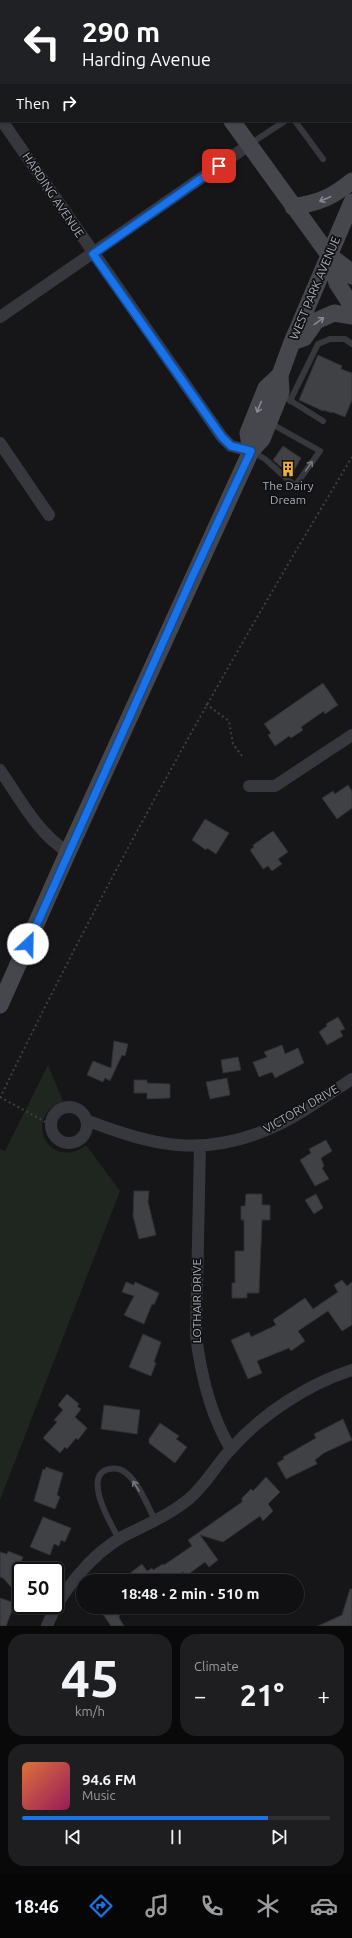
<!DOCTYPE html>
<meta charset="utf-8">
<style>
:root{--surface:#101012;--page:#1e1e20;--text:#f1f3f6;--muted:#9c9d9f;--line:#303032;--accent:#1a73e8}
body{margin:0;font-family:Ubuntu,sans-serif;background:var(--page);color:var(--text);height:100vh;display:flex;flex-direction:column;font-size:15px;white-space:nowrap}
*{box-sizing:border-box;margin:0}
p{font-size:13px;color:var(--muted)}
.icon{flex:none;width:22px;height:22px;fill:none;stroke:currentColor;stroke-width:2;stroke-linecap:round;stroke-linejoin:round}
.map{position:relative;height:1626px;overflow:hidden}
.sheet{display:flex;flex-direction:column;gap:8px;padding:8px;background:#09090a;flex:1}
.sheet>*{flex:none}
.top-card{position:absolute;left:0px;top:0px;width:352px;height:122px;box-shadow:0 1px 3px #0004,0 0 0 1px var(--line);background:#202124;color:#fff;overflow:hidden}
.speed{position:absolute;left:12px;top:1562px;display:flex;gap:8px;font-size:20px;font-weight:700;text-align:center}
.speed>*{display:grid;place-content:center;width:52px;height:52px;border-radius:50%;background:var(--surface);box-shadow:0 1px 3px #0004,0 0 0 1px var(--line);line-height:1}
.speed .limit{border:2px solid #111;border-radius:6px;background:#fff;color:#111}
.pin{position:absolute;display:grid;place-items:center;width:34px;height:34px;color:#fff;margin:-17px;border-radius:8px;box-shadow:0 2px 6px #0006}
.me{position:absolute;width:44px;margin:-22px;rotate:24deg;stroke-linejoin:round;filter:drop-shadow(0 0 3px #0008)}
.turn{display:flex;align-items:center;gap:14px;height:84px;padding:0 16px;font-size:18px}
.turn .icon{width:52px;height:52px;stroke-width:2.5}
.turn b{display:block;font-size:28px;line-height:34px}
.then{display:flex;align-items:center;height:38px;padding:0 16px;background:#0003;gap:8px;font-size:15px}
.big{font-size:30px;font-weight:700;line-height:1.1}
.sheet .widget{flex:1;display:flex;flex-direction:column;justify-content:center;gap:6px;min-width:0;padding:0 14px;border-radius:16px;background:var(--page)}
.sheet .dial{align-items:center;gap:0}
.dial b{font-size:52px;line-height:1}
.song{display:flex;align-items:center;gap:12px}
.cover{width:48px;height:48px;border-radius:6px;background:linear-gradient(135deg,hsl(20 70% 55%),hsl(330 70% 35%))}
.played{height:4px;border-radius:2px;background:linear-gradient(90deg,var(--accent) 80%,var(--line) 80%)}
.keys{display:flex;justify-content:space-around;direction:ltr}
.heat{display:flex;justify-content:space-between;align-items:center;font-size:22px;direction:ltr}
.sheet .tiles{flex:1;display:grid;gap:8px;grid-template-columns:1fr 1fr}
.widget:last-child{grid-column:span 2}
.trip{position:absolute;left:76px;top:1574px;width:228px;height:40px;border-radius:20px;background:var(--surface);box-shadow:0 1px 3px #0004,0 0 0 1px var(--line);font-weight:700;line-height:40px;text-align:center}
.dock{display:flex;height:64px;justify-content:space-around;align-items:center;background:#060607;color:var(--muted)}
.dock .icon{width:28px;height:28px}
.dock .on{color:var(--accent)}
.dock b{font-size:18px;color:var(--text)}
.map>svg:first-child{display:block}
.green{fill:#1e261f}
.building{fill:#404145;stroke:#303034}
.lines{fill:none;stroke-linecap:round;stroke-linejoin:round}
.path{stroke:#3d3f44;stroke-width:2;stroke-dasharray:2 3;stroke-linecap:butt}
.lane{stroke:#37383d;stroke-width:6}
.street{stroke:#37383d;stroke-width:12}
.secondary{stroke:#45474d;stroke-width:17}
.oneway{stroke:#858993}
.oneway2{stroke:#757881}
.route-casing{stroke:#114b97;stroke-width:10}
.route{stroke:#1a73e8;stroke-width:7}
.labels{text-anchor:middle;stroke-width:3.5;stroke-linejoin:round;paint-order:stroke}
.street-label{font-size:12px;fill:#a8adb8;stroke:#111113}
.poi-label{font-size:12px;fill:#a8adb8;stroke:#111113}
</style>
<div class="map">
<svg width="352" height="1626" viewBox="0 0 352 1626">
<rect width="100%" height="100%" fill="#161618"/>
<!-- green -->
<path class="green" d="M 48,1065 L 63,1101 C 59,1103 53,1106 50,1109 C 28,1131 56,1169 86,1145 L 120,1191 L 0,1500 L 0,1149 L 5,1151 Z"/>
<!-- building -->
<path class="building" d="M 318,355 L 342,366 L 341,369 L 352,373 L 352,400 L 345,417 L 332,412 L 332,413 L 323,410 L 323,411 L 299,400 Z
M 283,446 L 301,458 L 291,476 L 273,460 Z
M 323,683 L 338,705 L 325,714 L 324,711 L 301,727 L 303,730 L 291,738 L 289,736 L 275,746 L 268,735 L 271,733 L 264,724 Z
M 348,785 L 352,791 L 352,808 L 337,819 L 322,798 L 333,791 L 335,794 Z
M 205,819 L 229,833 L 216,854 L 207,848 L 206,850 L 192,840 Z
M 273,831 L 288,852 L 278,859 L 282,864 L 272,871 L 268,866 L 263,869 L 250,850 L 254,847 L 253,845 Z
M 338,1017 L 345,1029 L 340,1031 L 343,1036 L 327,1045 L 319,1032 L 327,1026 L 326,1024 Z
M 114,1041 L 128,1044 L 125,1056 L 122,1055 L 110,1081 L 105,1078 L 103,1082 L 87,1075 L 93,1061 L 111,1068 Z
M 282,1045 L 285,1054 L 298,1048 L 304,1063 L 275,1078 L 272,1072 L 259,1077 L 253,1062 L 267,1057 L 264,1052 Z
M 238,1057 L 241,1070 L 223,1073 L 221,1060 Z
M 227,1078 L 230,1095 L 210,1099 L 206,1082 Z
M 134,1080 L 147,1080 L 147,1083 L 170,1084 L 170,1098 L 147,1099 L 147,1093 L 134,1093 Z
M 326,1140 L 332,1151 L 321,1158 L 324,1166 L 322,1168 L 329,1179 L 315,1186 L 300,1160 L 311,1153 L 309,1149 Z
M 134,1191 L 149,1191 L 148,1202 L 156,1235 L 139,1239 L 133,1216 Z
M 246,1194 L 262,1194 L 262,1205 L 270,1205 L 270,1220 L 262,1220 L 259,1293 L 247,1293 L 247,1298 L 232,1298 L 232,1283 L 235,1283 L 235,1251 L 244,1251 L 244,1220 L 241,1220 L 241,1206 L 245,1206 Z
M 316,1194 L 323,1208 L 314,1214 L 305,1200 Z
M 342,1280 L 347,1286 L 352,1282 L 352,1325 L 342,1331 L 328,1311 L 298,1331 L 305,1341 L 291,1351 L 289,1348 L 257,1361 L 262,1373 L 248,1379 L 231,1340 L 249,1332 L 251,1337 L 276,1325 L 273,1320 L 305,1298 L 313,1309 L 338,1292 L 334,1285 Z
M 126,1282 L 134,1285 L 135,1282 L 159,1293 L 154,1305 L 152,1304 L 144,1324 L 124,1315 L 134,1296 L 122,1292 Z
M 143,1334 L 161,1342 L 154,1362 L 156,1363 L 151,1376 L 129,1367 Z
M 67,1394 L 79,1404 L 77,1406 L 81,1409 L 75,1417 L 87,1428 L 78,1440 L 76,1438 L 67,1449 L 65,1447 L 60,1453 L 43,1438 L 57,1422 L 54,1420 L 63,1410 L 58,1405 Z
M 104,1405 L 140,1410 L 137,1434 L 101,1429 Z
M 343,1419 L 352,1440 L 324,1453 L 315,1460 L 317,1464 L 286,1479 L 277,1463 L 284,1459 L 283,1457 L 316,1438 L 314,1434 Z
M 160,1423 L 179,1436 L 176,1439 L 187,1447 L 175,1463 L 149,1443 L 149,1439 Z
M 46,1467 L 63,1473 L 57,1495 L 60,1497 L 55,1509 L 34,1501 L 43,1469 L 45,1470 Z
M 266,1477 L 280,1492 L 268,1504 L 273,1511 L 263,1521 L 260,1516 L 223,1542 L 200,1535 L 218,1560 L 209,1567 L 205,1562 L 186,1576 L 183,1572 L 170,1581 L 120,1581 L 142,1564 L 147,1571 L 152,1568 L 153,1570 L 163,1564 L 164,1565 L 192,1546 L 188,1540 L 242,1502 L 242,1498 L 251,1489 L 253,1491 Z
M 43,1517 L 71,1528 L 65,1542 L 61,1540 L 59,1546 L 54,1544 L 50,1555 L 30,1547 Z
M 8,1551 L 23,1557 L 17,1572 L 21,1577 L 21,1598 L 3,1578 L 0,1577 L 0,1552 L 7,1554 Z
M 350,1589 L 352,1589 L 352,1626 L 318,1626 L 342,1615 Z
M 0,1598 L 15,1603 L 6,1626 L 0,1626 Z
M 98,1607 L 121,1607 L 119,1618 L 124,1626 L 111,1626 Z"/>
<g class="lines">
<!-- path -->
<path class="path" d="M 206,704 L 229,721 L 233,744 L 242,756
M 0,1097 L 51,1125
M 0,1098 C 106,879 226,666 352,457"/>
<!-- lane -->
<path class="lane" d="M 295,121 L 323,159
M 250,144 L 285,121
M 288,399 L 323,421
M 290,401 L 318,344 L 330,339 L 345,339 L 352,344
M 253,452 L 265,459 L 295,486 L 320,451 L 270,423
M 119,1539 C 112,1526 81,1475 109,1469 C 115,1468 120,1468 126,1473 C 139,1483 147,1505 155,1520"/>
<!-- street -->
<path class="street" d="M 2,121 L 222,437 L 231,446 L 251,451
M 0,317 L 249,145
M 0,443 L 49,515
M 0,770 C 20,799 38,834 68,852
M 249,786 L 275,786 L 352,735
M51 1125a18 18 0 1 1 36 0a18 18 0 1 1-36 0Z
M 86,1120 C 153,1146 203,1158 271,1128 C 300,1115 326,1096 352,1079
M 200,1146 L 196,1336 C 201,1375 210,1415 231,1449
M 47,1626 C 60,1592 91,1555 122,1537 C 145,1525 170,1515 190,1498 C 207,1483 216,1465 231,1449 C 262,1414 308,1384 352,1370"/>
<!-- secondary -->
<path class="secondary" d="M 148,0 L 149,1
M 232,121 L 329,255 L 347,269 L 352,276
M 293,207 C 320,202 331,198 352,181
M 329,255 L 337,283 L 352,306
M 292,342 L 304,338 L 316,321 L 334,313 L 352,316
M 251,451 L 248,433 L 266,388 L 280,375
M 0,1005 L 68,852 L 251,451 L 262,439 L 281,392 L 280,375 L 292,342 L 352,202"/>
</g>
<!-- one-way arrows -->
<defs><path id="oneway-shaft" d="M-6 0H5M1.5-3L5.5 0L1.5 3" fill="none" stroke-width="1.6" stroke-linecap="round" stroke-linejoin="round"/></defs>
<g class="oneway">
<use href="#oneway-shaft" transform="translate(325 199) rotate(157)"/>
<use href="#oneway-shaft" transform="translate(319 321) rotate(-36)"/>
<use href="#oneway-shaft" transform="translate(259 407) rotate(112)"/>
</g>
<g class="oneway2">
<use href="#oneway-shaft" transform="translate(309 466) rotate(-55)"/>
<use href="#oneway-shaft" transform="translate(136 1486) rotate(-121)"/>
</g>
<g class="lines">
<!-- route casing -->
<g class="route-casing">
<path id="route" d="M 28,944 L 194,573 L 251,451 L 231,446 L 222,437 L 93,254 L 219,166"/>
</g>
<!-- route -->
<use href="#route" class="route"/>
</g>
<!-- icons -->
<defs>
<g id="building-bare" transform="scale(1.2)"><path d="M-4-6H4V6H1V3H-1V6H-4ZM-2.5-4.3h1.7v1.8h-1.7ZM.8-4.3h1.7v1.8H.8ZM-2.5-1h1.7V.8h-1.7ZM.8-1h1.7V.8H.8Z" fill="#f2b134" stroke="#111113" stroke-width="2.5" paint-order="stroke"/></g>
</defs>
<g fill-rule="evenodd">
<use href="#building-bare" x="288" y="469"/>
</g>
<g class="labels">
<!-- street labels -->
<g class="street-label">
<text transform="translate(53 195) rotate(56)" y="4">HARDING AVENUE</text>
<text transform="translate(315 288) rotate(-67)" y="4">WEST PARK AVENUE</text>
<text transform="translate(301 1109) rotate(-30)" y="4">VICTORY DRIVE</text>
<text transform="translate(197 1301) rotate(-90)" y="4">LOTHAIR DRIVE</text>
</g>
<!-- poi labels -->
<g class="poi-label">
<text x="288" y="490">The Dairy<tspan x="288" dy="14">Dream</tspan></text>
</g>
</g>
</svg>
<div class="speed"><div class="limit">50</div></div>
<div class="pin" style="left:219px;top:166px;background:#d93025"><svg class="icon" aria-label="arrive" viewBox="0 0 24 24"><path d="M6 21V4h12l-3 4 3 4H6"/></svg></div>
<svg class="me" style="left:28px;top:944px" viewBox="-20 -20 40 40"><circle r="19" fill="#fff"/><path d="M0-13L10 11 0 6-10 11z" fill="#1a73e8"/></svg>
<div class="trip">18:48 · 2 min · 510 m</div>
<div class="top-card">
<div class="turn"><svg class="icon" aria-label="left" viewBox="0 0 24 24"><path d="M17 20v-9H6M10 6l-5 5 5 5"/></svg><div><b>290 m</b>Harding Avenue</div></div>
<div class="then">Then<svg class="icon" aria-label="right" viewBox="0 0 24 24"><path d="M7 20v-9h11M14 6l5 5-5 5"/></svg></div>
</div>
</div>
<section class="sheet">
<div class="tiles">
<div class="widget dial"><b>45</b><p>km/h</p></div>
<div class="widget"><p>Climate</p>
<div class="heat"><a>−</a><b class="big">21°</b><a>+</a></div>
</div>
<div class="widget">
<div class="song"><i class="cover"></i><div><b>94.6 FM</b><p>Music</p></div></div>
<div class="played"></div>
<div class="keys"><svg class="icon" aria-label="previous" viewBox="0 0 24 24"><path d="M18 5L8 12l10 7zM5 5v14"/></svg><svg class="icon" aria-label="pause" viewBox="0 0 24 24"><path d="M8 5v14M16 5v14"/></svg><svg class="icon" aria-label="next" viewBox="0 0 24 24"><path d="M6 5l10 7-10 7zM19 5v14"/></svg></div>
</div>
</div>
</section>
<nav class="dock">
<b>18:46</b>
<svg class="icon on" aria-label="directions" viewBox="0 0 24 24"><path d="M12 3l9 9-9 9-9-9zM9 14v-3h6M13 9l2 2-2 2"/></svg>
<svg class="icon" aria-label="music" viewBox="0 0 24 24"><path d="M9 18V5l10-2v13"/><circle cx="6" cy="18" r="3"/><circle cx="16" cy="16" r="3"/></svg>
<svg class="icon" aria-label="phone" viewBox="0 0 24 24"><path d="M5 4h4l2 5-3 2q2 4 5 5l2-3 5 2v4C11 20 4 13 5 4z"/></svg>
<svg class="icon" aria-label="climate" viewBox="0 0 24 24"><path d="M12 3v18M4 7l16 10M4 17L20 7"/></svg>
<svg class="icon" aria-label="car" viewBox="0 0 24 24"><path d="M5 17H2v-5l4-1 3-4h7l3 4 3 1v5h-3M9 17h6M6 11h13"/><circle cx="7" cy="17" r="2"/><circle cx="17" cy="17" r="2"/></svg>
</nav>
